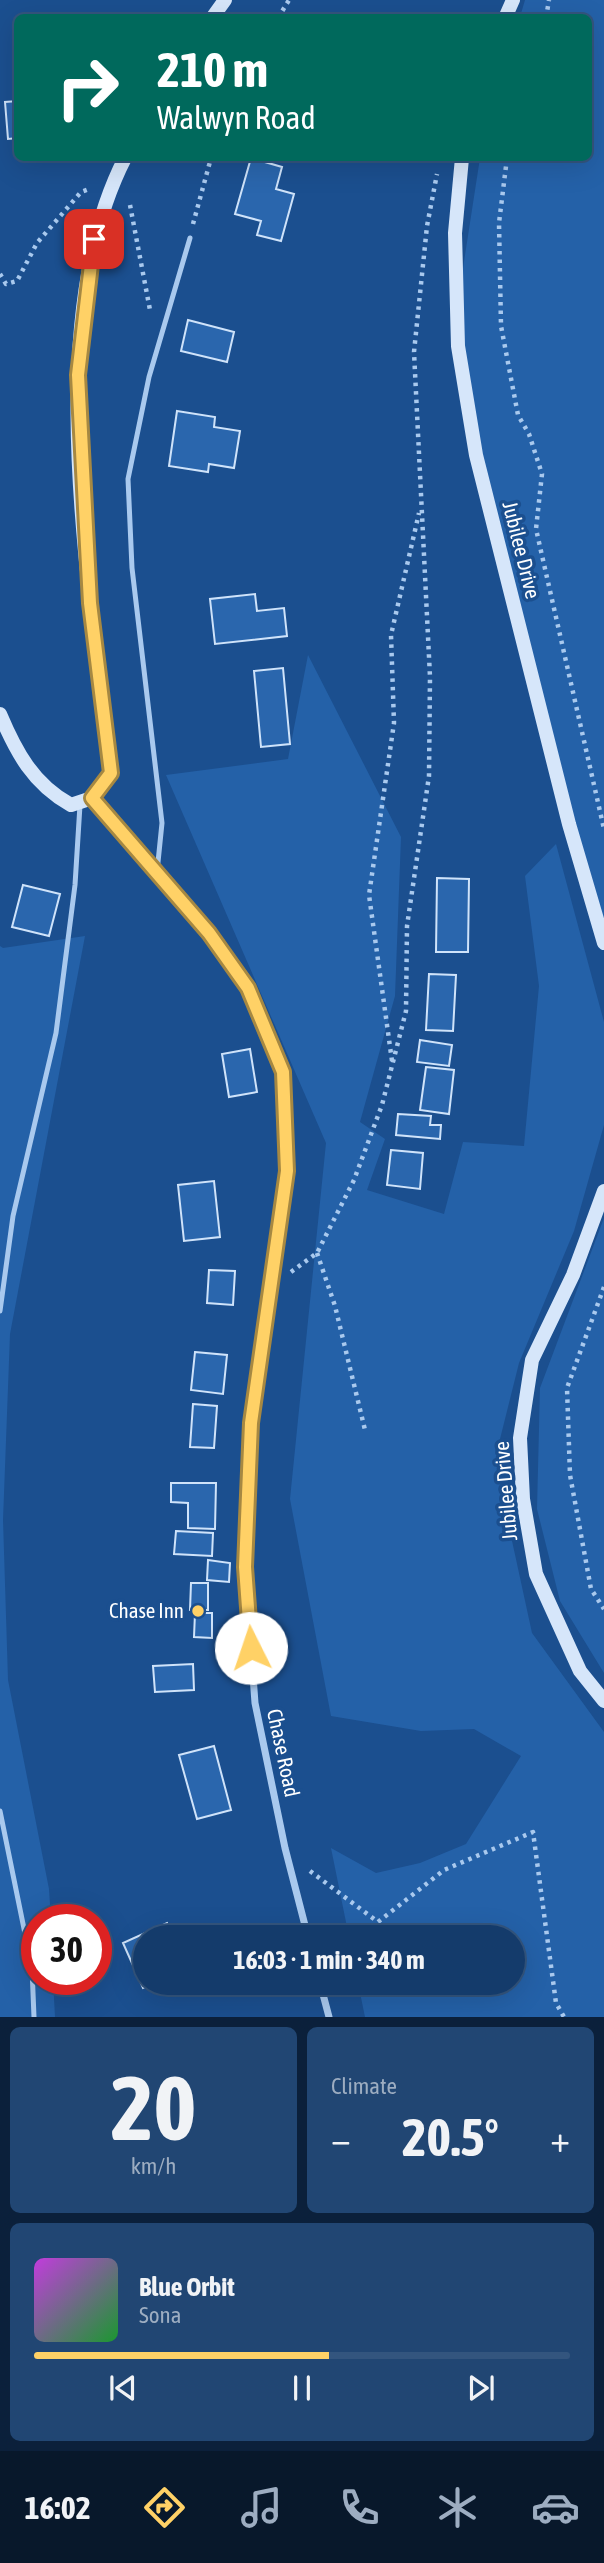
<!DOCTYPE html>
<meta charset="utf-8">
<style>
:root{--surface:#143b6b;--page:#214673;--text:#f1f3f6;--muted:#9dadc1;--line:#33557e;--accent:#ffd166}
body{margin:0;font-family:"Asap Condensed",sans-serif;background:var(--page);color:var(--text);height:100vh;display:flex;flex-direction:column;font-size:26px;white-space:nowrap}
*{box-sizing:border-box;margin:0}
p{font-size:23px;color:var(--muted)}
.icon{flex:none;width:38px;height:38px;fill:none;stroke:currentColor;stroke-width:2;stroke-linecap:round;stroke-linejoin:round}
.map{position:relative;height:2017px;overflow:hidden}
.drawer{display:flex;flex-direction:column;gap:10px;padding:10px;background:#0b203b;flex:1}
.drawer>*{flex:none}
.hud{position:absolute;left:14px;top:14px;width:578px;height:147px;border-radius:10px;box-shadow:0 7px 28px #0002,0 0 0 2px var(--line);background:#00695c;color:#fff;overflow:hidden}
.speed{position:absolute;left:21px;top:1904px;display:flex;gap:14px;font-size:35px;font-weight:700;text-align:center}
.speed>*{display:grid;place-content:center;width:91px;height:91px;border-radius:50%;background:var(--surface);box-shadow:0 7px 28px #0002,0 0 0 2px var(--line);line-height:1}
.speed .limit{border:10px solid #d22;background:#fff;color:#111}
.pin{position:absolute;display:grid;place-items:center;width:60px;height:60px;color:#fff;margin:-30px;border-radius:14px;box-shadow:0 4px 10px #0006}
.me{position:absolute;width:77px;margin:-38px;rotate:356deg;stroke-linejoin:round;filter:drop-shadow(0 0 5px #0008)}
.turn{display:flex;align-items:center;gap:24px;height:147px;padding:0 28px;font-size:32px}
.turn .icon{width:91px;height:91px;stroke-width:2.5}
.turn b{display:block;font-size:49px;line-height:60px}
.big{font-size:52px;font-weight:700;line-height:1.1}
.drawer .tile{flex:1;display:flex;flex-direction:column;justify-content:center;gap:10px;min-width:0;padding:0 24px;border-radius:10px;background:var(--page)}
.drawer .dial{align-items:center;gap:0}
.dial b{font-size:91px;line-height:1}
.song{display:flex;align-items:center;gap:21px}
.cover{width:84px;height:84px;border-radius:10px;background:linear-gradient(135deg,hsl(290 70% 55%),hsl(130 70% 35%))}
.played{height:7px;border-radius:4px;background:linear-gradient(90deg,var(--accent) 55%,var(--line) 55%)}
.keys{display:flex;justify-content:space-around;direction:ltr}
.heat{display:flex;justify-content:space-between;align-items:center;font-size:38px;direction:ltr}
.drawer .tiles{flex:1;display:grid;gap:10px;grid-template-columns:1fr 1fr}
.tile:last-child{grid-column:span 2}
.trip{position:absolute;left:133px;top:1925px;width:392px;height:70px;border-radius:35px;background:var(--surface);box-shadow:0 7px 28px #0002,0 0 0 2px var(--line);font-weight:700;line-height:70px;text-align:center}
.tab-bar{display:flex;height:112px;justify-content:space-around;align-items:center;background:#08182b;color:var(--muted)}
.tab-bar .icon{width:49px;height:49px}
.tab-bar .current{color:var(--accent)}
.tab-bar b{font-size:32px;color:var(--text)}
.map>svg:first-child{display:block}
.green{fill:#2461a8}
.building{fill:#2a66ad;stroke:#cfe3fa;stroke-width:2}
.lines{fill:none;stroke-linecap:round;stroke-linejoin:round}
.path{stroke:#a9c9ee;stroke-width:4.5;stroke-dasharray:3.5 5;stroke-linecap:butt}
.lane{stroke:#a9c9ee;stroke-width:5}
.street{stroke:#a9c9ee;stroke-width:7}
.secondary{stroke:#d6e6fa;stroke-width:14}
.route-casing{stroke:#a68842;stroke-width:18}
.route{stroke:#ffd166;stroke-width:12}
.poi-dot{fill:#ffd166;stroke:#1b4f8f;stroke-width:2.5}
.labels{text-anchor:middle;stroke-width:7;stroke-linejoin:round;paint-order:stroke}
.street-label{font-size:21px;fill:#fff;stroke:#1b4f8f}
.poi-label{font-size:21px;fill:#fff;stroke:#1b4f8f;text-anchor:end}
</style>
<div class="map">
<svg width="604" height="2017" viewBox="0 0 604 2017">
<rect width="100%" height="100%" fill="#1b4f8f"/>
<!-- green -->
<path class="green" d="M 525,0 L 604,0 L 604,949 L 476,455 L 457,307 L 480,158 L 588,158 L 588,18 L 520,17 Z
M 308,655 L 401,837 L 395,996 L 360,1122 L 385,1139 L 367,1190 L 444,1214 L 463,1142 L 524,1146 L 539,986 L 525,876 L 556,844 L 604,1022 L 604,1125 L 574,1231 L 519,1363 L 500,1439 L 509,1527 L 532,1633 L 604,1732 L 604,2017 L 365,2017 L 358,1983 L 513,1983 L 513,1937 L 349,1937 L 331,1848 L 376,1873 L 420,1863 L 466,1844 L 521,1756 L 474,1729 L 421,1731 L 331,1716 L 290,1499 L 326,1143 L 166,775 L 288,759 Z
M 85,936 L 10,1334 L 3,1520 L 8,1680 L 49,1889 L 51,1920 L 37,1920 L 37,1979 L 53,1979 L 55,2017 L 0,2017 L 0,946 L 3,948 Z
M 604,1218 L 604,1673 L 560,1601 L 537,1509 L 540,1388 Z"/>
<!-- building -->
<path class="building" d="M 18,101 L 18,138 L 8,139 L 5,102 Z
M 251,158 L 282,167 L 276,189 L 294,194 L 281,241 L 257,235 L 261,221 L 235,214 Z
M 188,320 L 234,332 L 227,362 L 181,351 Z
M 177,411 L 215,417 L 214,427 L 240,431 L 234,468 L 209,464 L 208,472 L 169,466 Z
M 255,594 L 257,611 L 284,608 L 287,636 L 215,644 L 210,599 Z
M 283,668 L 290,744 L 261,747 L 254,671 Z
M 437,878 L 469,879 L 468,952 L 436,952 Z
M 23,885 L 60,894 L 49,936 L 12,927 Z
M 429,974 L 456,975 L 453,1031 L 426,1030 Z
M 420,1040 L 452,1045 L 449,1066 L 417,1062 Z
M 250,1049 L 257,1092 L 229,1097 L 222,1054 Z
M 426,1067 L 454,1070 L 449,1114 L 420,1110 Z
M 398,1114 L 431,1116 L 430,1125 L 441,1125 L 440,1139 L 396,1135 Z
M 391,1150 L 423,1153 L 420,1189 L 387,1185 Z
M 214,1181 L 220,1237 L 184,1241 L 178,1185 Z
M 209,1270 L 235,1271 L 233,1305 L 207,1303 Z
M 195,1352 L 227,1355 L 223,1394 L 191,1390 Z
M 193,1404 L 217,1406 L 214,1448 L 190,1447 Z
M 171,1483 L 216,1483 L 215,1529 L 188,1528 L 188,1503 L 171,1502 Z
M 176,1531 L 213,1533 L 212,1556 L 174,1554 Z
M 208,1560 L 230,1563 L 229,1582 L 207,1580 Z
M 191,1583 L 208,1583 L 208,1610 L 190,1610 Z
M 195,1613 L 212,1613 L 212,1638 L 194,1637 Z
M 193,1664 L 194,1690 L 155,1692 L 153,1666 Z
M 214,1746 L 231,1810 L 197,1819 L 179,1755 Z
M 167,1923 L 173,1937 L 145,1937 L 145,1983 L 154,1983 L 143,1988 L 123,1943 Z"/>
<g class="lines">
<!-- path -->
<path class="path" d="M 278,18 L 289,0
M 546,18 L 549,0
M 507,158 L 499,223 L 501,326 L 518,415 L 529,434 L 542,474 L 536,529 L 604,829
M 130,205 L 150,310
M 193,224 L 211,158
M 0,274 L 6,284 L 17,281 L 37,243 L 81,192 L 89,189
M 392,1061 L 369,895 L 394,723 L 391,635 L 419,513
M 317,1253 L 335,1306 L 365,1430
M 291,1272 L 317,1253 L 354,1180 L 382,1105 L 406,1011 L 407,926 L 429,776 L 430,677 L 414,352 L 427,226 L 437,174
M 604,1287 L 567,1388 L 570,1475 L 591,1589 L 604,1609
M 310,1871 L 378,1922 L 444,1870 L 533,1832 L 556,2003 L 564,2017"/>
<!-- lane -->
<path class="lane" d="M 157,872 L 162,823 L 132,568 L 128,479 L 149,377 L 190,238
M 0,1311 L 13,1216 L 56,1033 L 75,885 L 80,805
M 0,1811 L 32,1968 L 34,2017"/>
<!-- street -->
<path class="street" d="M 92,798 L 209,934 L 248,988 L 283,1072 L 287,1171 L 251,1423 L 245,1567 L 255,1703 L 285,1848 L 308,1937
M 320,1983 L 329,2017"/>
<!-- secondary -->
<path class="secondary" d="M 212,18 L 225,0
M 505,18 L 513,0
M 462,158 L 455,233 L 458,346 L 476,455 L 569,824 L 604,943
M 0,714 C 16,752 33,784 71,805 L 92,798 L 111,773 C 91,593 40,323 125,158
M 604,1191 L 573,1275 L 532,1360 L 520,1438 L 523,1499 L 536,1574 L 580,1671 L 604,1701"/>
</g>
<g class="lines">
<!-- route casing -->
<g class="route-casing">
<path id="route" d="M 94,239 L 78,375 L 90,603 L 111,773 L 92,798 L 209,933 L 248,988 L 283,1072 L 287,1171 L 251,1423 L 245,1567 L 251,1648"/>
</g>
<!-- route -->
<use href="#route" class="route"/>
</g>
<!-- markers -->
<circle class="poi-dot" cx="198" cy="1611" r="7"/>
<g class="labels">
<!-- street labels -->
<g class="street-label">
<text transform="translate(521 550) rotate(76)" y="7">Jubilee Drive</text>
<text transform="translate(506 1491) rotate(-95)" y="7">Jubilee Drive</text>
<text transform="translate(283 1753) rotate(78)" y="7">Chase Road</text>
</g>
<!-- poi labels -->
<g class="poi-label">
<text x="184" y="1618">Chase Inn</text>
</g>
</g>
</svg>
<div class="speed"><div class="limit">30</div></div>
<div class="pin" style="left:94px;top:239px;background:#d93025"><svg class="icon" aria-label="arrive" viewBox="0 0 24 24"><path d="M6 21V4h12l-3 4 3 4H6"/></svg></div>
<svg class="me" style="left:251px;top:1648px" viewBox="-20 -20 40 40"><circle r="19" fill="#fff"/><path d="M0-13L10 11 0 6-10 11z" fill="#ffd166"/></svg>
<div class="trip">16:03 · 1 min · 340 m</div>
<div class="hud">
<div class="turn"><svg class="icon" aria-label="right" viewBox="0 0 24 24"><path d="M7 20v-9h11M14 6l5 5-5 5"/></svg><div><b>210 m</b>Walwyn Road</div></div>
</div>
</div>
<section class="drawer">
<div class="tiles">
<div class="tile dial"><b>20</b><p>km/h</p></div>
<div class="tile"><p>Climate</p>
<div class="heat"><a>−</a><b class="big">20.5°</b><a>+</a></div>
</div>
<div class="tile">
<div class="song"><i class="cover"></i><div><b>Blue Orbit</b><p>Sona</p></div></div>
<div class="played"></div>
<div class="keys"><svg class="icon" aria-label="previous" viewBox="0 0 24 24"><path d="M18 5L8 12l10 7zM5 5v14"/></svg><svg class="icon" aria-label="pause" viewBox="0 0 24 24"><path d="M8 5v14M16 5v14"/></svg><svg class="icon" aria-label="next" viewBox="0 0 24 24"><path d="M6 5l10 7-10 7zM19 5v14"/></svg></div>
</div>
</div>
</section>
<nav class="tab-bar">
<b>16:02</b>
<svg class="icon current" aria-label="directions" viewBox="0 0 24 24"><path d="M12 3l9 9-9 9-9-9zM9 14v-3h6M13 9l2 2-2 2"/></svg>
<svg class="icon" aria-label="music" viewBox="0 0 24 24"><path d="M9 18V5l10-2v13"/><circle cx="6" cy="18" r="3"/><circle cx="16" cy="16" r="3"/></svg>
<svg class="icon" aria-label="phone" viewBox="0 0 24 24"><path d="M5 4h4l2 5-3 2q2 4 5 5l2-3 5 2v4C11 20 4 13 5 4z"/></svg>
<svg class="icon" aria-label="climate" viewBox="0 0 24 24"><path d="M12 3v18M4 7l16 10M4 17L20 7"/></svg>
<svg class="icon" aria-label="car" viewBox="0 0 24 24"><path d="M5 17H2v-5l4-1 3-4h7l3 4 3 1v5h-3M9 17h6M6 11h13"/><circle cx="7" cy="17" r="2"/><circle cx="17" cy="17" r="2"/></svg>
</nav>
